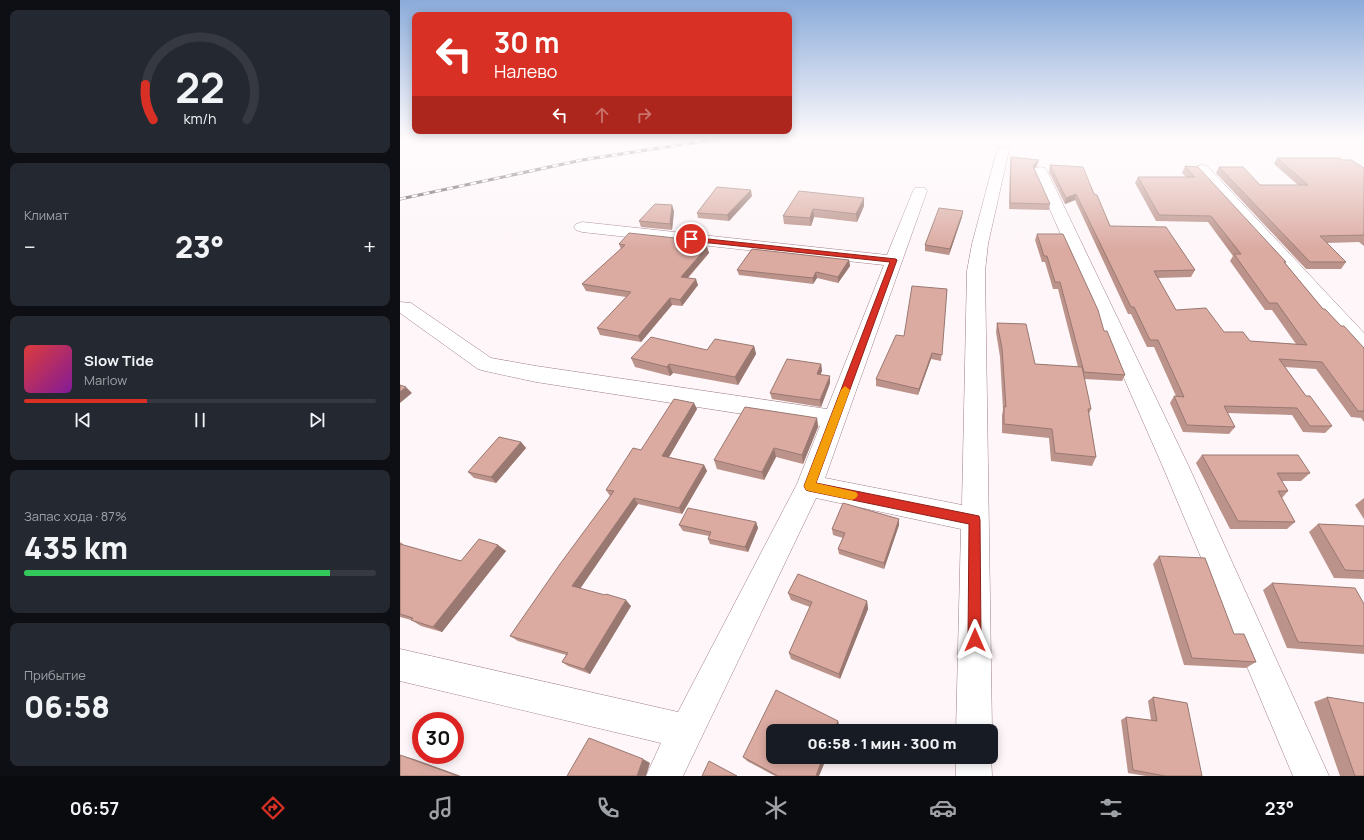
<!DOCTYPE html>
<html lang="ru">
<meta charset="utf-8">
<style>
:root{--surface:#171b24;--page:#242831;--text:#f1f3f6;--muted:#9ea1a6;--line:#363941;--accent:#d93025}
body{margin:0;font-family:Manrope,sans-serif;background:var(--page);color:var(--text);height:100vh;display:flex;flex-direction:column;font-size:15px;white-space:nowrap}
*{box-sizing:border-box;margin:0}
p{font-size:13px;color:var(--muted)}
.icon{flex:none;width:22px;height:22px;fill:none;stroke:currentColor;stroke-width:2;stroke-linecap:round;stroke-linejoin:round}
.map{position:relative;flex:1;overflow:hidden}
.side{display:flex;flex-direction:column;gap:10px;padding:10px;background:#0d0f14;width:400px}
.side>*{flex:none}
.hud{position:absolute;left:12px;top:12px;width:380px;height:122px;border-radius:8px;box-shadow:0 2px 10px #0003;background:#d93025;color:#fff;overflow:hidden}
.speed{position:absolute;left:12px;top:712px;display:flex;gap:8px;font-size:20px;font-weight:700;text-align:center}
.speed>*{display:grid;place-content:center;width:52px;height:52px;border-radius:50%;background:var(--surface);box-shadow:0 2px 10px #0003;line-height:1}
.speed .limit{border:6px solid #d22;background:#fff;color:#111}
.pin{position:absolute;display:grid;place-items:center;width:34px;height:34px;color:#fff;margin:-17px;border:2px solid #fff;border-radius:50%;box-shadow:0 1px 4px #0007}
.me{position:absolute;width:44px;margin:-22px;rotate:0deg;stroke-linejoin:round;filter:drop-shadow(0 0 3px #0008)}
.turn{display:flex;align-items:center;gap:14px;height:84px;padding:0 16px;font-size:18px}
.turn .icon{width:52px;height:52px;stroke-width:2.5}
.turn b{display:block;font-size:28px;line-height:34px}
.lanes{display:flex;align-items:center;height:38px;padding:0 16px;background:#0003;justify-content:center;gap:20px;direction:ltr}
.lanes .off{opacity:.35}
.big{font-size:30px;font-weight:800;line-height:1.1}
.side .tile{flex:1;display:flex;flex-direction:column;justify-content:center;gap:6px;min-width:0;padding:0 14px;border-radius:8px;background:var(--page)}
.side .dial{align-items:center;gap:0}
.dial svg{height:104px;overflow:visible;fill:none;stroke:var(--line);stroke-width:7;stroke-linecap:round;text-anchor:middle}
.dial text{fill:var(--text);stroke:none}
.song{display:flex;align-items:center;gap:12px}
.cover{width:48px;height:48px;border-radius:6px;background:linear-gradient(135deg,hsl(0 70% 55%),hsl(290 70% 35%))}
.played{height:4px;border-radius:2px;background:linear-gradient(90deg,var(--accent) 35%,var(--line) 35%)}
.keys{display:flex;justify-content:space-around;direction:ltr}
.heat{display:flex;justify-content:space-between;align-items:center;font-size:22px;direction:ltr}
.charge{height:6px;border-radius:3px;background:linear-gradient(90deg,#34c759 87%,var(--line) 0)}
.trip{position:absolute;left:366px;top:724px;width:232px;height:40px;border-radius:8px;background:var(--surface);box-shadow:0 2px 10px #0003;font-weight:800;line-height:40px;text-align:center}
.tabs{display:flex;height:64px;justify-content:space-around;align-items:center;background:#090b0e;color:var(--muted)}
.tabs .icon{width:28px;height:28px}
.tabs .selected{color:var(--accent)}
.tabs b{font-size:18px;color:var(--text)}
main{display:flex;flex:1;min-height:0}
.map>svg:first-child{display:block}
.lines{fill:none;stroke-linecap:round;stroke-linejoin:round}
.minor-casing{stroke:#a07e8a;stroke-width:1}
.minor{fill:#fff;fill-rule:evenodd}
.rail-casing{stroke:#51454a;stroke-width:3}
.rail{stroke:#fff;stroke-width:2;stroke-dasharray:6;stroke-linecap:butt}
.wall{fill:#bc938b}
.shaded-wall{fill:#997871}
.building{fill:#dbaba2;stroke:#997871}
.route{fill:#d93025;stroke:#8d1f18}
.slow{fill:#f59e0b}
</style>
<main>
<section class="side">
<div class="tile dial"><svg viewBox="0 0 100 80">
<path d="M14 69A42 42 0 1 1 86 69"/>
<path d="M14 69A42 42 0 0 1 8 42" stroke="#d93025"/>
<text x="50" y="56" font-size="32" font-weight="700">22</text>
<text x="50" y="72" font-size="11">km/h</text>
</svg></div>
<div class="tile"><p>Климат</p>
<div class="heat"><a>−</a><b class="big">23°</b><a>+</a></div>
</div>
<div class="tile">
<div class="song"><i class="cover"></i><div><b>Slow Tide</b><p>Marlow</p></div></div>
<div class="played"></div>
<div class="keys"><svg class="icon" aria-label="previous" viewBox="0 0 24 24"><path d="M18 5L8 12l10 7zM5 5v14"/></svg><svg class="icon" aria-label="pause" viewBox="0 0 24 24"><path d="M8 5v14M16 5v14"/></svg><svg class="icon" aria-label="next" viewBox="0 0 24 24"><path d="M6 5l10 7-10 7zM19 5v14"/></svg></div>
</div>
<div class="tile"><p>Запас хода · 87%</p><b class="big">435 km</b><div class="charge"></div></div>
<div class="tile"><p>Прибытие</p><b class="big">06:58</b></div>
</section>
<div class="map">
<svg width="964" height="776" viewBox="0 0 964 776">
<rect width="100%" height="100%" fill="#fef6f8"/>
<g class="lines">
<!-- minor casing -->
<g class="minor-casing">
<path id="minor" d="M 603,146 L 609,150 L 588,244 L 585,271 L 592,731 L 591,732 L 556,731 L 561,529 L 416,498 L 283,776 L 246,776 L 261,743 L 0,681 L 0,649 L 278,712 L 397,484 L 420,426 L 136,382 L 85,371 L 78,369 L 0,313 L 0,302 L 11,303 L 91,358 L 136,366 L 427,409 L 484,265 L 182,232 L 176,230 L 174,227 L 176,224 L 182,222 L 487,255 L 513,191 L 515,188 L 525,188 L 527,191 L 425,478 L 562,505 L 567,271 L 572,244 L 597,150 Z
M 802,165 L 807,166 L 964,333 L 964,353 L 957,351 L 797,172 L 795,169 L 797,166 Z
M 640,167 L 645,168 L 647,171 L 789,467 L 929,776 L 893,776 L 763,467 L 633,171 L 635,168 Z
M 591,755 L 592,776 L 556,776 L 556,757 L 591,757 Z"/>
</g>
<!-- minor -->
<use href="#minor" class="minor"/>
<!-- rail casing -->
<g class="rail-casing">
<path id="rail" d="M 0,199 L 182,160 L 317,139"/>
</g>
<!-- rail -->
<use href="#rail" class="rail"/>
</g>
<!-- wall -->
<path class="wall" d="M 611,157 L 639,160 L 637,165 L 634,169 L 650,204 L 649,210 L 609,209 L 610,163 Z
M 877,158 L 942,160 L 964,168 L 964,246 L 959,242 L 926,243 L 946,262 L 941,269 L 906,269 L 816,173 L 819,167 L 860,185 L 898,185 L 874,164 Z
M 650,165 L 694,194 L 710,226 L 795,270 L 791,277 L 757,278 L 776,310 L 824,332 L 850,341 L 896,344 L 872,310 L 865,310 L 830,261 L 833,256 L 808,222 L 756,221 L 735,183 L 738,177 L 786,177 L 782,173 L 785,166 L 886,262 L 885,263 L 923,309 L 964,348 L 964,422 L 961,418 L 951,417 L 916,369 L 885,367 L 906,396 L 932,426 L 925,433 L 903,432 L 892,415 L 827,413 L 835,427 L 829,434 L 783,432 L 770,403 L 774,396 L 776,396 L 754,347 L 747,347 L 731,314 L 728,314 L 675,200 L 665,204 L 649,172 Z
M 352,196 L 329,221 L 298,218 L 297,213 Z
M 464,198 L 464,206 L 457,222 L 414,217 L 411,226 L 384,224 L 383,216 Z
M 274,211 L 272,230 L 241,227 L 239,221 Z
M 562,217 L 549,255 L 525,251 L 525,245 Z
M 637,234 L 704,331 L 725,375 L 722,381 L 684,379 L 691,409 L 689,414 L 696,457 L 692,466 L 651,461 L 649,438 L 602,433 L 602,415 L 603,410 L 600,357 L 596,332 L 597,323 L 635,364 L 678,367 L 658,289 L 653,289 L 645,262 L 642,262 L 635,240 Z
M 219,244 L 304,247 L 307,247 L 309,253 L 288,278 L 298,285 L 282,306 L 272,305 L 241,342 L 200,335 L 197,328 L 226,297 L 186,291 L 182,284 L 221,249 Z
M 449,260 L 450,266 L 438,283 L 417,278 L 413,284 L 339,275 L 337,270 Z
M 547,289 L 541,361 L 531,359 L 518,395 L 476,386 L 476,379 L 504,336 Z
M 354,346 L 356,354 L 338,385 L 273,373 L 270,376 L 235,367 L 231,358 Z
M 421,364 L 422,371 L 420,375 L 430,383 L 421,407 L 372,399 L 370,393 Z
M 294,403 L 297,409 L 269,457 L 304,465 L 307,471 L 282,514 L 238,504 L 180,588 L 231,606 L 190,674 L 168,666 L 162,662 L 166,655 L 118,641 L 110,636 L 210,496 L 206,490 L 241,450 Z
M 417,418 L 418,427 L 403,464 L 376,457 L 364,480 L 317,469 L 314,460 Z
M 121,442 L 126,448 L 96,483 L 74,478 L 68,472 Z
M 802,455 L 910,473 L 901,481 L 882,481 L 888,491 L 882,498 L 895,522 L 887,529 L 830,529 L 796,463 Z
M 964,498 L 964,519 L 955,505 Z
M 356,522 L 358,528 L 348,552 L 310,544 L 308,539 L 309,536 L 283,531 L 279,525 Z
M 918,524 L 964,526 L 964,579 L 934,578 L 909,532 Z
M 499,525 L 484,569 L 439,554 L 438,549 L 443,538 L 433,535 L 432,529 Z
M 0,542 L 3,544 L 2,545 L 61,561 L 98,545 L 106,551 L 42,632 L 21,626 L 11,620 L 0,617 Z
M 759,556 L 856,662 L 846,668 L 784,665 L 753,564 Z
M 872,583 L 964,604 L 964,654 L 887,648 L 863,590 Z
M 388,593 L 467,601 L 468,609 L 440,679 L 391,659 L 389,653 L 410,607 L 391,600 Z
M 753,697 L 802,776 L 746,776 L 728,773 L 721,720 L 726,717 L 751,720 L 748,701 Z
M 927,697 L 964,776 L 940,776 L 914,702 Z
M 438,721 L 439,725 L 419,776 L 375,776 L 347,761 L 343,757 Z"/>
<!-- shaded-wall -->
<path class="shaded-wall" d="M 639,160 L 637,165 L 632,172 L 633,166 Z
M 351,190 L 352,196 L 329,221 L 327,215 Z
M 676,194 L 675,200 L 665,204 L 666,198 Z
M 464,198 L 464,206 L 457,222 L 456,214 Z
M 272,205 L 274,211 L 272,230 L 270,224 Z
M 413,209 L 414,217 L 411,226 L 410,218 Z
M 563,211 L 562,217 L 549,255 L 550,249 Z
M 303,241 L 304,247 L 298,246 Z
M 307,247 L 309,253 L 283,283 L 281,277 Z
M 449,260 L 450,266 L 438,283 L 438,277 Z
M 416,272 L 417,278 L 413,284 L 413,278 Z
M 296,279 L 298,285 L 282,306 L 280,300 Z
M 270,298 L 272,305 L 241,342 L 238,336 Z
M 354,346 L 356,354 L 338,385 L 335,377 Z
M 532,353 L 531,359 L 518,395 L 519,389 Z
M 269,364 L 273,373 L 270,376 L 267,367 Z
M 421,364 L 422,371 L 418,380 L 417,374 Z
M 430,376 L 430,383 L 421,407 L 420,400 Z
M 6,387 L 12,393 L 0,403 L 0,392 Z
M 294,403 L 297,409 L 266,462 L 262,456 Z
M 417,418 L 418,427 L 403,464 L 402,455 Z
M 121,442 L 126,448 L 96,483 L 91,477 Z
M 374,448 L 376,457 L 364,480 L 362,472 Z
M 304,465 L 307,471 L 282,514 L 279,508 Z
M 234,498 L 238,504 L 178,592 L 172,586 Z
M 499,519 L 499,525 L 484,569 L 484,563 Z
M 356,522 L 358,528 L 348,552 L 345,547 Z
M 98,545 L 106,551 L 42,632 L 33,627 Z
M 226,600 L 231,606 L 190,674 L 184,669 Z
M 467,601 L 468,609 L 440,679 L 439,674 Z
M 438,721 L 439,725 L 437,731 L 434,731 Z
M 0,755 L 14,759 L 61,776 L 58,776 Z
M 423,757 L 427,757 L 419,776 L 416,776 Z
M 243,759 L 250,763 L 246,776 L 237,776 Z"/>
<!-- building -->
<path class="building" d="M 611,157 L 639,160 L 633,166 L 650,204 L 610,203 Z
M 877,158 L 940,158 L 942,160 L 951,160 L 964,168 L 964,235 L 920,236 L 946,262 L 910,262 L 819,167 L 843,167 L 860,185 L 908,185 Z
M 650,165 L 683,167 L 694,194 L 697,195 L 710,226 L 766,227 L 795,270 L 754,271 L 776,310 L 806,308 L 824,332 L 843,332 L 850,341 L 907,345 L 877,303 L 869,303 L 834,254 L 841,254 L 811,216 L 759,215 L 738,177 L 795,177 L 785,166 L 798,167 L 886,262 L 884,262 L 923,309 L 925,309 L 941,326 L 944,326 L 964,348 L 964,411 L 958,411 L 922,362 L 879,359 L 906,396 L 910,396 L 932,426 L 910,426 L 897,408 L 824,406 L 835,427 L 787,425 L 774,396 L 784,397 L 758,340 L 750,340 L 734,307 L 731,307 L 676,194 L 666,198 Z
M 317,187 L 351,190 L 327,215 L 297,213 Z
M 399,191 L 464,198 L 456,214 L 413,209 L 410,218 L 383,216 Z
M 255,204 L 272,205 L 270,224 L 239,221 Z
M 539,208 L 563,211 L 550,249 L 525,245 Z
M 229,233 L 303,241 L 298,246 L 307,247 L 281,277 L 296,279 L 280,300 L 270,298 L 238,336 L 197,328 L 231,292 L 182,284 L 225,245 L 219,244 Z
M 637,234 L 663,234 L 698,310 L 704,331 L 707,331 L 725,375 L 684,372 L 660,282 L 655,282 L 647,256 L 644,256 Z
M 352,249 L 449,260 L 438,277 L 416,272 L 413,278 L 337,270 Z
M 512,286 L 547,289 L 542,355 L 532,353 L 519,389 L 476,379 L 496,335 L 504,336 Z
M 597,323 L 626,324 L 635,364 L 682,367 L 691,409 L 688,409 L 696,457 L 655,453 L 652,429 L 604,424 L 604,406 L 606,407 L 602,348 Z
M 251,337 L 307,350 L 315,339 L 354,346 L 335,377 L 269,364 L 267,367 L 231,358 Z
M 387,359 L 421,364 L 417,374 L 430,376 L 420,400 L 370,393 Z
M 0,385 L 6,387 L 0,392 Z
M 274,399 L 294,403 L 262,456 L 304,465 L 279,508 L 234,498 L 172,586 L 205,595 L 206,594 L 226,600 L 184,669 L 162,662 L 168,653 L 110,636 L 160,564 L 214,491 L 206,490 L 233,448 L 241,450 Z
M 345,407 L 417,418 L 402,455 L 374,448 L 362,472 L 314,460 Z
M 99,437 L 121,442 L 91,477 L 68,472 Z
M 802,455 L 898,455 L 910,473 L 877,473 L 888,491 L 878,491 L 895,522 L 838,521 Z
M 443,503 L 499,519 L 484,563 L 438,549 L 445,533 L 432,529 Z
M 288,508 L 356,522 L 345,547 L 308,539 L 311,532 L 279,525 Z
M 918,524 L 964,526 L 964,571 L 945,570 Z
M 79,539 L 98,545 L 33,627 L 11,620 L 13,618 L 0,614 L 0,544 L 61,561 Z
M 759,556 L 805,558 L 834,634 L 844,634 L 856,662 L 792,658 Z
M 398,574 L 467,601 L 439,674 L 389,653 L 412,602 L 388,593 Z
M 872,583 L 955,588 L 964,604 L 964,646 L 898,642 Z
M 376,690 L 438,721 L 434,731 L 373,731 L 373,757 L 423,757 L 416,776 L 378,776 L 343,757 Z
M 753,697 L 787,703 L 802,776 L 765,776 L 733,770 L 726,717 L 757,721 Z
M 927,697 L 964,703 L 964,776 L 955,776 Z
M 189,738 L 243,759 L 237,776 L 167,776 Z
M 0,755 L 58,776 L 0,776 Z
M 309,761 L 337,776 L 302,776 Z"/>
<!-- sky -->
<linearGradient id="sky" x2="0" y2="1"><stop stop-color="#8babda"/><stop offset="0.56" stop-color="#fffbfc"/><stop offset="1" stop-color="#fffbfc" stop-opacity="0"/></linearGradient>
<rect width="964" height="248" fill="url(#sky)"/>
<!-- route -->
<path class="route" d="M 289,237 L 496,259 L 497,260 L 416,483 L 579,516 L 580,520 L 581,640 L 579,645 L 575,647 L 570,645 L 568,640 L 569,524 L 409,491 L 406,490 L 404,486 L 490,262 L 291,241 L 289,240 Z"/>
<!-- slow -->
<path class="slow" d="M 445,386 L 450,390 L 416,483 L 456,492 L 458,495 L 456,498 L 452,500 L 409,491 L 406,490 L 404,486 L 441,390 Z"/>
</svg>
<div class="speed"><div class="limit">30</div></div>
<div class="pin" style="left:291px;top:239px;background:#d93025"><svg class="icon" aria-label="arrive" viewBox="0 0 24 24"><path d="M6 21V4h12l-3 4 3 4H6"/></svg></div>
<svg class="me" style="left:575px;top:640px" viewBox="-20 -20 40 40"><path d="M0-17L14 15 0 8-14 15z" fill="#d93025" stroke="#fff" stroke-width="4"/></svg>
<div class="trip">06:58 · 1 мин · 300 m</div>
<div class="hud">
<div class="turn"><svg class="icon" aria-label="left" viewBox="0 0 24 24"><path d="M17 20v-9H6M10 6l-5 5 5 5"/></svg><div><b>30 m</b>Налево</div></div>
<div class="lanes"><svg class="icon" aria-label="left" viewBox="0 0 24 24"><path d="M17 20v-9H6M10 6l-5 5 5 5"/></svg><svg class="icon off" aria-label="ahead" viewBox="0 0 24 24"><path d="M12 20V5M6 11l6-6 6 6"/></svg><svg class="icon off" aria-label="right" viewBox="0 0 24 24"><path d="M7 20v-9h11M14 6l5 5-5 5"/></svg></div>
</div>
</div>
</main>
<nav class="tabs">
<b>06:57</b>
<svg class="icon selected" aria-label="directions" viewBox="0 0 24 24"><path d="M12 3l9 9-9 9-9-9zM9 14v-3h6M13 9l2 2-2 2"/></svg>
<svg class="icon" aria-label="music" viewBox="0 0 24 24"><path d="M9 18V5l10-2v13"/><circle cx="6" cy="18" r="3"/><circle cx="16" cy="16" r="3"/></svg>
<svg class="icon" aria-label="phone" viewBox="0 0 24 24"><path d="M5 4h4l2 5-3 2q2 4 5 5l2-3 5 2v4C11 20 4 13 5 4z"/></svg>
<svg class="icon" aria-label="climate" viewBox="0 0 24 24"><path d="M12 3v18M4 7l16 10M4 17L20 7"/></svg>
<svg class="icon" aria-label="car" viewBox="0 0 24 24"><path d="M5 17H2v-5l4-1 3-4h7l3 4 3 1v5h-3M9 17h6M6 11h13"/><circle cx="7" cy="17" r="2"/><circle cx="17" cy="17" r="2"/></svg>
<svg class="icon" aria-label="filters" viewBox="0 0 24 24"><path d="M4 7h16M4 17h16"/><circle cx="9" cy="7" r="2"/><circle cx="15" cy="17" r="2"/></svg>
<b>23°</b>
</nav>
